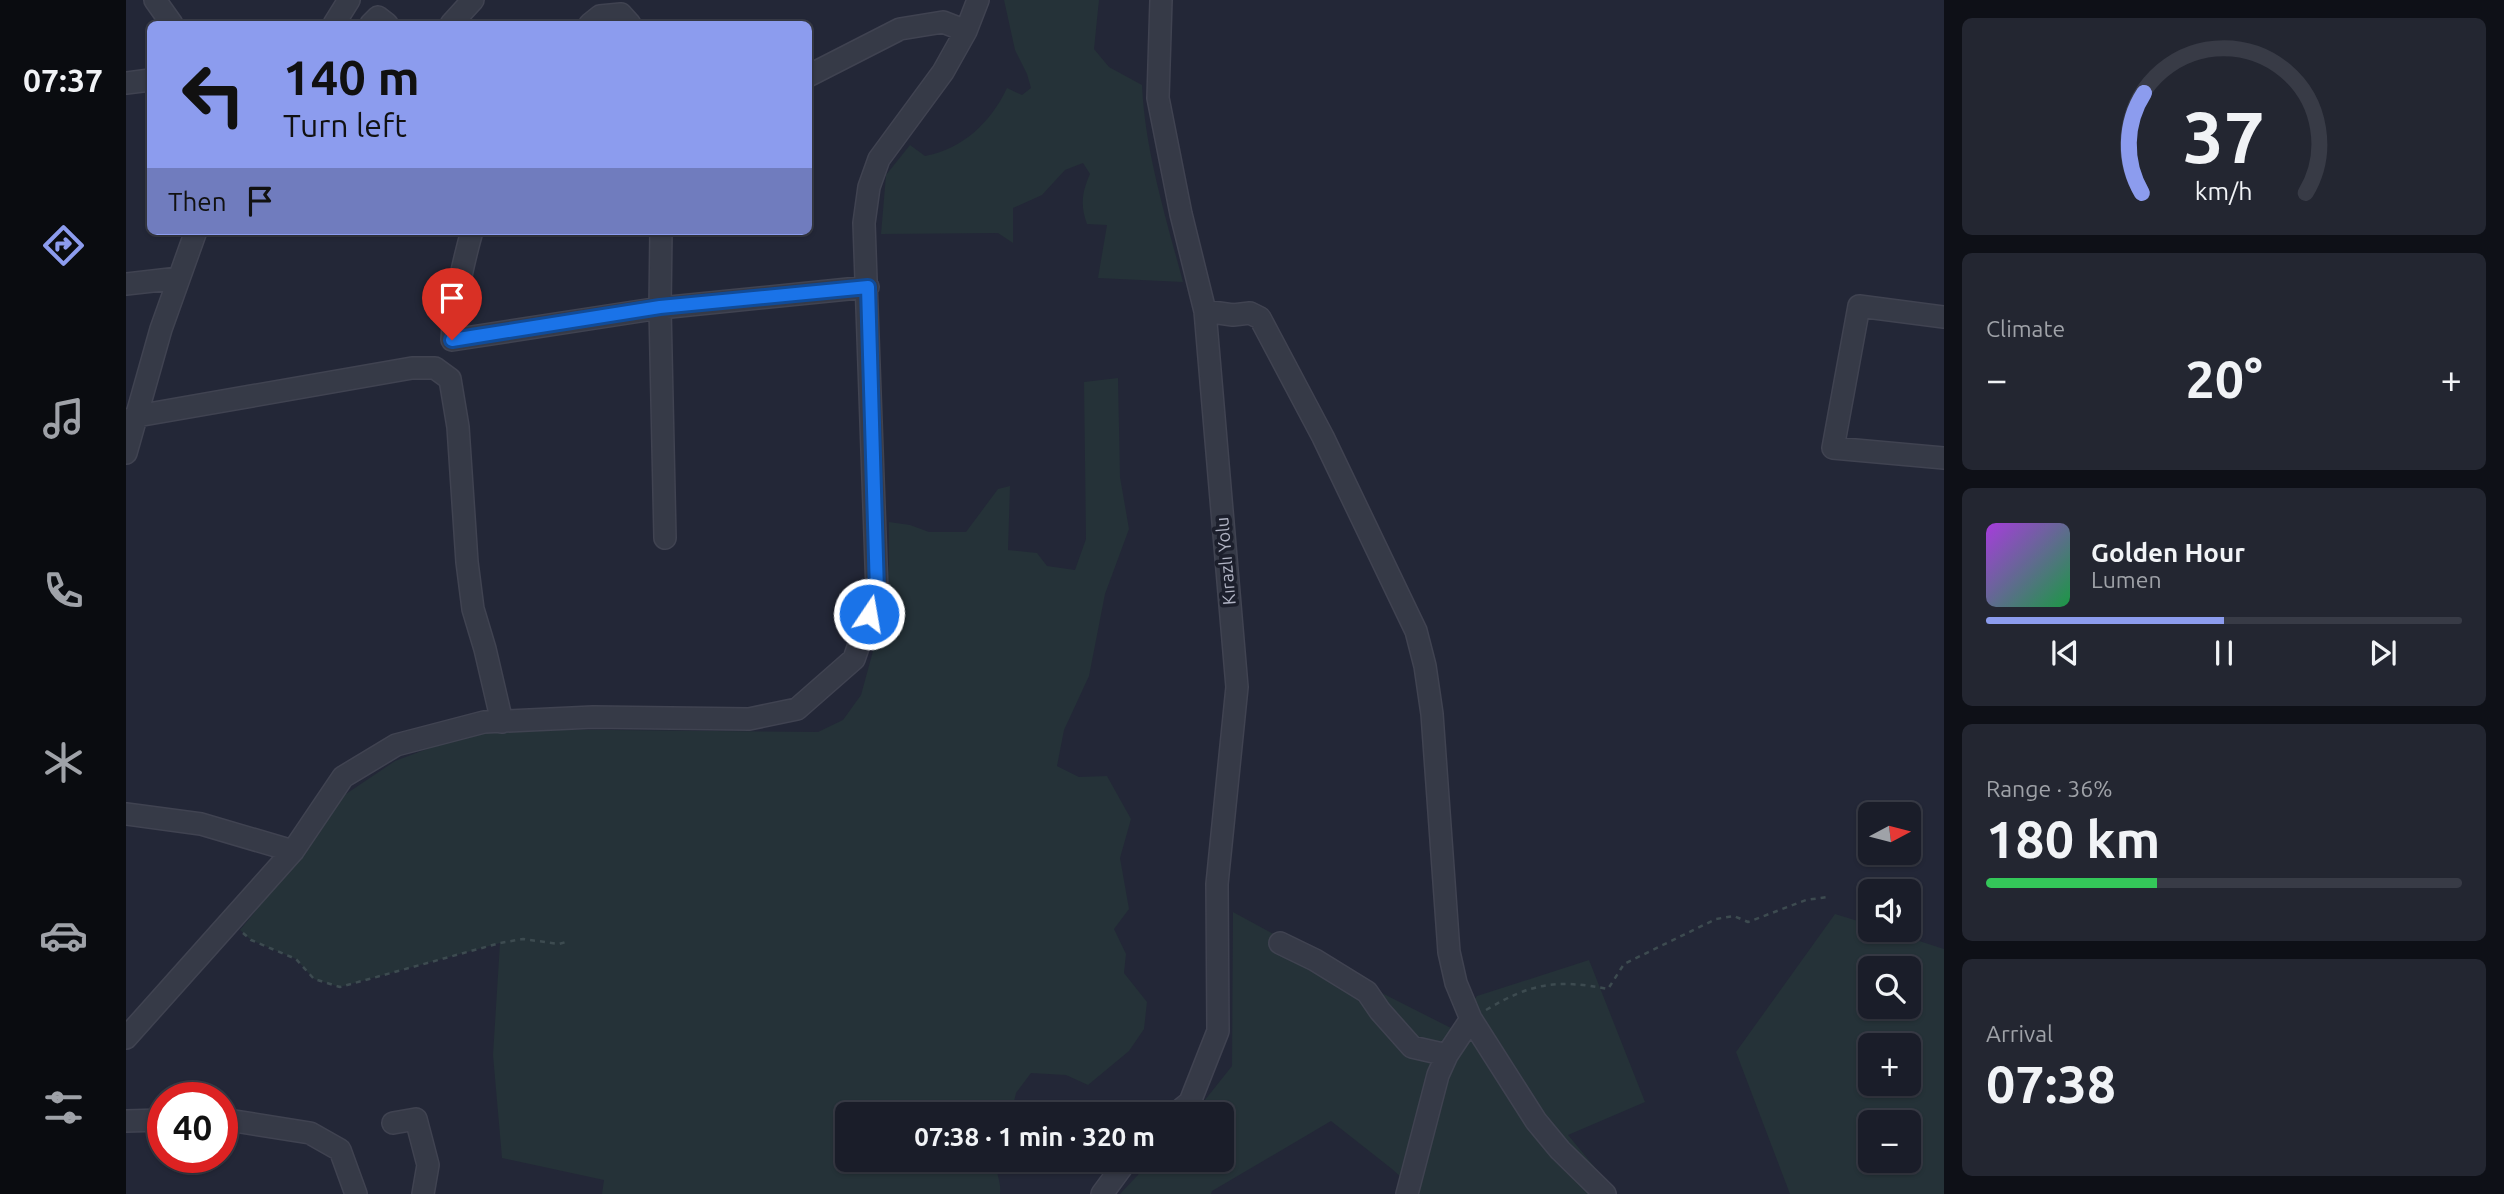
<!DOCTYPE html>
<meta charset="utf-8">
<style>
:root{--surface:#1a1d29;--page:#232631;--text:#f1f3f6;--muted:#9fa2a8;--line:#383b46;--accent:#8c9cee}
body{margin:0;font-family:Ubuntu,sans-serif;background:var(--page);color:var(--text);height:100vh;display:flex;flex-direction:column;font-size:26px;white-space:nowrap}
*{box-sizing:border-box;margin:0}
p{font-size:23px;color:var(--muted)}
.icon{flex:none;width:38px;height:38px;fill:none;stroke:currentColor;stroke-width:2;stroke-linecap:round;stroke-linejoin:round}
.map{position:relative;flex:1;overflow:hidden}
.sheet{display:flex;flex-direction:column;gap:18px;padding:18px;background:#0e1017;width:560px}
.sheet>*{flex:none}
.hud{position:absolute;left:21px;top:21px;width:665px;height:214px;border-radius:10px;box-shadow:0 2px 5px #0004,0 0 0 2px var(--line);background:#8c9cee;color:#111;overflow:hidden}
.needle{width:46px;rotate:83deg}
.buttons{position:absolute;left:1732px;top:802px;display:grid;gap:14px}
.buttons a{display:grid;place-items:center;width:63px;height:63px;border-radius:10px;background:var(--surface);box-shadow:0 2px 5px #0004,0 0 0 2px var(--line);font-size:35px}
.speed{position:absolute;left:21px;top:1082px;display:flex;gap:14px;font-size:35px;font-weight:700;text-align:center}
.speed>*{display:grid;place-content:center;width:91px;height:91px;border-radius:50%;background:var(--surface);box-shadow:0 2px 5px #0004,0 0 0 2px var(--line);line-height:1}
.speed .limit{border:10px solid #d22;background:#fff;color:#111}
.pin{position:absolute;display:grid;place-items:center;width:60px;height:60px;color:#fff;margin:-72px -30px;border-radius:50% 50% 50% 0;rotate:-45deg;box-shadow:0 0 7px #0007}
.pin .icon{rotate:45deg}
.me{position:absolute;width:77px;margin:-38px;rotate:12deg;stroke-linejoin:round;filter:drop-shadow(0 0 5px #0008)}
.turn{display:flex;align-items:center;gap:24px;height:147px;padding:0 21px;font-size:32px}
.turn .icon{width:91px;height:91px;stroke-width:2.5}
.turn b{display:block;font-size:49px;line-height:60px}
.then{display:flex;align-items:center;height:66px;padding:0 21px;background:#0003;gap:14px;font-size:26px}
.big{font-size:52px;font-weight:700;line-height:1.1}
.sheet .widget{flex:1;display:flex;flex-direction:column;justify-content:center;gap:10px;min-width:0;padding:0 24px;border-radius:10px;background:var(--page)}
.sheet .dial{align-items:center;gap:0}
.dial svg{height:182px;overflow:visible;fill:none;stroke:var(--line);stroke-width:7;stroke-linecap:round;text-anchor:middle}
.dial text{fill:var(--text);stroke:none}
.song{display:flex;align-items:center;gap:21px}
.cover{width:84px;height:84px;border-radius:10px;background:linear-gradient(135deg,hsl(280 70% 55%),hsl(140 70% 35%))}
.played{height:7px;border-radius:4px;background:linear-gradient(90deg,var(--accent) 50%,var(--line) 50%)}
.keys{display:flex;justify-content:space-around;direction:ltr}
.heat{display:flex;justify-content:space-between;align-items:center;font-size:38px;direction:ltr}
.charge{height:10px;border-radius:5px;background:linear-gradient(90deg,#34c759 36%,var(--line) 0)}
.trip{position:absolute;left:709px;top:1102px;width:399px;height:70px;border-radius:10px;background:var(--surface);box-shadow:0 2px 5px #0004,0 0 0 2px var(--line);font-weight:700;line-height:70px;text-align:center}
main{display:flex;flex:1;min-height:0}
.tab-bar{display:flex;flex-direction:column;width:126px;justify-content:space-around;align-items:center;background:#0a0c10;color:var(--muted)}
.tab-bar .icon{width:49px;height:49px}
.tab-bar .active{color:var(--accent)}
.tab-bar b{font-size:32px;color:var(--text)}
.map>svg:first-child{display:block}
.green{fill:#253238;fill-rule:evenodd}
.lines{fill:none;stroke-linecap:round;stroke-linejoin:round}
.minor-casing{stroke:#404351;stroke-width:24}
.path{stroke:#3d4b50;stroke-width:2.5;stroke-dasharray:5 5;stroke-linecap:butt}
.minor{stroke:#363a47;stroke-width:21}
.route-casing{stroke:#114b97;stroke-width:18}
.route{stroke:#1a73e8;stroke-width:12}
.labels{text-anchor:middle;stroke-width:7;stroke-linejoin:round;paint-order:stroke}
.street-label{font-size:18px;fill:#b1b4c4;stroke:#1c1f2c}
</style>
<main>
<nav class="tab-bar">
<b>07:37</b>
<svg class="icon active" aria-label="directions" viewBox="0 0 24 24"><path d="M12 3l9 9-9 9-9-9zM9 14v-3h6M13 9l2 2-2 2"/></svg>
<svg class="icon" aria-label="music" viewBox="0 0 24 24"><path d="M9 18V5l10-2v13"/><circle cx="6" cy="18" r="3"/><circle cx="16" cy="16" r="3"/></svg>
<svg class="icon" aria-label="phone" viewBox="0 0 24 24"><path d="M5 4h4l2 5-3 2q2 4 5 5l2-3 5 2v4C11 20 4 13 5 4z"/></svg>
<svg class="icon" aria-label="climate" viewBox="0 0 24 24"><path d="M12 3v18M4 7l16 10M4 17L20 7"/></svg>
<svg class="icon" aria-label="car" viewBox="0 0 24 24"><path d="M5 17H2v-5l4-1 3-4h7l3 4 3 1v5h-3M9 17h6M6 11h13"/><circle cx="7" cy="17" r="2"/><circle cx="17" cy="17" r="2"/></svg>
<svg class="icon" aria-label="filters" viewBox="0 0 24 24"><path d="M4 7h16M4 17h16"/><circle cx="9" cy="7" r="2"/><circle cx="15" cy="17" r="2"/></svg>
</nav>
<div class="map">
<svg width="1818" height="1194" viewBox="0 0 1818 1194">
<rect width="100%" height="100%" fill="#232737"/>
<!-- green -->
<path class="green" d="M 878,0 L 973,0 L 968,49 L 983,67 L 1016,85 C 1019,151 1040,218 1057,282 L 972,278 L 981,225 L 961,224 C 954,205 956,192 964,174 L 957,163 L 939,170 L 916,195 L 887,208 L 887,243 L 872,233 L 755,234 L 760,175 L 784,145 L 799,156 C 837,149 865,122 881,88 L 896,95 L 905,88 L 901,74 L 889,50 Z
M 992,378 L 994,477 L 1003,529 L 979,594 L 963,676 L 938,730 L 931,766 L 953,777 L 981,776 L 1005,819 L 994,858 L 1003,909 L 988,929 L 1000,954 L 998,973 L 1021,1002 L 1018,1029 L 1003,1051 L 962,1085 L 940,1075 L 905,1073 L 890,1093 L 885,1115 L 721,1115 L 721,1160 L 871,1160 C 868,1171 876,1182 874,1194 L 476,1194 L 478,1180 L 376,1158 L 367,1055 L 374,943 L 214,987 L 188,979 L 170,959 L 125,940 L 114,930 L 194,832 L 217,796 L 269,761 L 349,731 L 389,729 L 692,732 L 717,720 L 735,695 L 759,607 L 763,563 L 763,522 L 784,525 L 803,532 L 840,532 L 872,489 L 884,486 L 882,550 L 911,553 L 921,566 L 949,570 L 960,539 L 958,382 Z
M 1107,912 L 1246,988 L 1325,1028 L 1351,996 L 1463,960 L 1519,1102 L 1442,1135 L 1491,1194 L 1294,1194 L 1266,1169 L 1205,1121 L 1086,1191 L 1085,1194 L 994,1194 L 1026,1160 L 1096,1160 L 1096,1115 L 1067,1115 L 1106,1066 Z
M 1709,914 L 1745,925 L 1745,929 L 1756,929 L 1818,949 L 1818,1194 L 1664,1194 L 1610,1052 ZM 1745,968 L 1783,968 L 1783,1006 L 1745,1006 ZM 1745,1045 L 1783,1045 L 1783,1083 L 1745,1083 ZM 1745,1122 L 1783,1122 L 1783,1160 L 1745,1160 Z"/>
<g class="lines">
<!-- minor casing -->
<g class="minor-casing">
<path id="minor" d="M 29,0 L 46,24
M 1035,0 L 1032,98 L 1055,214 L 1079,311 L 1111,687 L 1091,884 L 1092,1031 L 1064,1102 L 1048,1115
M 208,24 L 223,0
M 245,24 L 252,17 L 261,24
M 325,24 L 347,0
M 464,24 L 474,16 L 495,14 L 504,24
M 682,76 L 774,29 L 817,22 L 840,31
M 0,83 L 24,80
M 346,231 C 336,267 328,302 326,340 L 534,308 L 742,287
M 535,231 L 534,308 L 539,538
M 0,284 L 53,278
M 1079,311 L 1107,315 L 1124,313 L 1134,318 L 1197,437 L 1290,631 L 1299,666 L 1306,714 L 1323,952 L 1330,983 L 1345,1019 L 1410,1121 L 1434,1150 L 1479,1194
M 1818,317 L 1733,306 L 1707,448 L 1818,458
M 0,421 L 11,416 L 286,368 L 309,368 L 324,379 L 332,427 L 341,562 L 347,609 L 359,649 L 376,722
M 0,453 L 35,329 L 70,231
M 0,814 L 75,824 L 167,851
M 1154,943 L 1189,960 L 1241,992 L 1254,1011 L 1286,1047 L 1321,1055
M 0,1038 L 167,851 L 217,777 L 270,745 L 358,722 L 467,717 L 623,719 L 671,709 L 728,659 L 751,592 L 738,223 L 743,187 L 753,159 L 817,72 L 840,31 L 852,0
M 96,1119 L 184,1133 L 214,1150 L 230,1194
M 0,1121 L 37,1120
M 267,1123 L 290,1119 L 302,1165 L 297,1194
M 976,1194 L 1001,1160
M 1281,1194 L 1312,1075 L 1321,1055 L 1345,1019"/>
</g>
<!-- path -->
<path class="path" d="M 117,933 L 125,940 L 170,959 L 188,979 L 214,987 L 374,943 L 397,939 L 433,944 L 443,941
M 1360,1010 C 1405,983 1431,979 1482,989 L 1498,964 L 1590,919 L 1608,916 L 1622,922 L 1680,900 L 1702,897"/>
<!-- minor -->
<use href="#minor" class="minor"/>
</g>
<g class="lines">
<!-- route casing -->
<g class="route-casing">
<path id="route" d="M 326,340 L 534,307 L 742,287 L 751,592 L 743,614"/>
</g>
<!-- route -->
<use href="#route" class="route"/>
</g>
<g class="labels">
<!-- street labels -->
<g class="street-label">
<text transform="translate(1100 561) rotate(-95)" y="6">Kırazlı Yolu</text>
</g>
</g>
</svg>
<div class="buttons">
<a><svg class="needle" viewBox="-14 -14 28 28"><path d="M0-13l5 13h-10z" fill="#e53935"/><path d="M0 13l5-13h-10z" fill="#9fa2a8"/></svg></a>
<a><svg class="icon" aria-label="sound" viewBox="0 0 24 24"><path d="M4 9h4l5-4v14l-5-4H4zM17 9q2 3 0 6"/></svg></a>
<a><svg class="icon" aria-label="search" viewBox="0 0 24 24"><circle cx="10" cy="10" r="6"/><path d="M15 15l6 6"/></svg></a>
<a>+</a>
<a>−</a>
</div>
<div class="speed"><div class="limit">40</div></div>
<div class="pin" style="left:326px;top:340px;background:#d93025"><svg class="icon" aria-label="arrive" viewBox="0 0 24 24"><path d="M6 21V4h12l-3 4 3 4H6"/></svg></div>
<svg class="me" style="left:743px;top:614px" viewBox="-20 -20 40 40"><circle r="17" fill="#1a73e8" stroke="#fff" stroke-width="3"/><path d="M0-11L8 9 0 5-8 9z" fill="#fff"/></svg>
<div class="trip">07:38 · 1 min · 320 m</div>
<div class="hud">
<div class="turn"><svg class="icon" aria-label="left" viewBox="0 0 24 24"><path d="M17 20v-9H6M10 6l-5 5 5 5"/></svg><div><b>140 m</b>Turn left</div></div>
<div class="then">Then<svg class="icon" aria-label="arrive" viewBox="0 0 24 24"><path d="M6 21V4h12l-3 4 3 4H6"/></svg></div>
</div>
</div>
<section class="sheet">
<div class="widget dial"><svg viewBox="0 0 100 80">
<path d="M14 69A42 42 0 1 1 86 69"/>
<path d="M14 69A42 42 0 0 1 15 25" stroke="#8c9cee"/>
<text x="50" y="56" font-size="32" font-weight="700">37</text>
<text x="50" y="72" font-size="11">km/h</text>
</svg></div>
<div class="widget"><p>Climate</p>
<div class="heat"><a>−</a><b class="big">20°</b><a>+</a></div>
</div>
<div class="widget">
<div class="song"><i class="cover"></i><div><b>Golden Hour</b><p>Lumen</p></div></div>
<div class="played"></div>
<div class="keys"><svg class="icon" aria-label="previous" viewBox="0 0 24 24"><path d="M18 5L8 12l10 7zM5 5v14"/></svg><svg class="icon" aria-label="pause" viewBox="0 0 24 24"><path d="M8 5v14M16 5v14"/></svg><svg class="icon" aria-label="next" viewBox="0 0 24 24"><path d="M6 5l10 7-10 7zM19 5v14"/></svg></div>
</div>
<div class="widget"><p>Range · 36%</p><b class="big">180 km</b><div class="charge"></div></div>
<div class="widget"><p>Arrival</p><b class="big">07:38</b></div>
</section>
</main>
